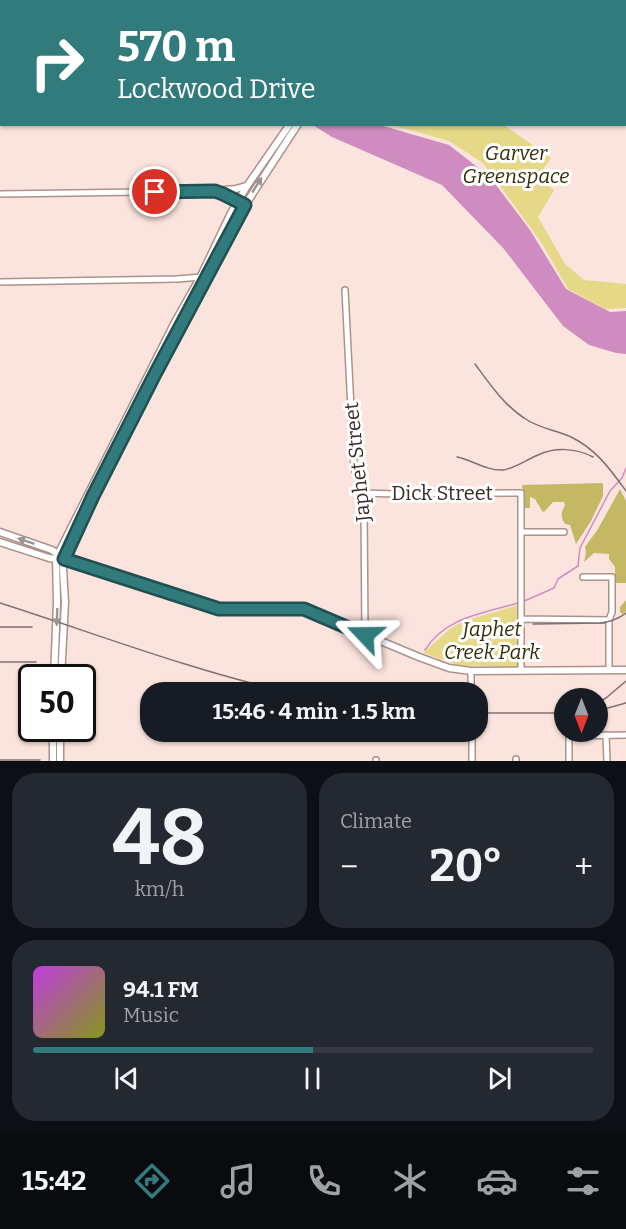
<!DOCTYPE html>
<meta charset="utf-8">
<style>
:root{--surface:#171b24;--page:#242831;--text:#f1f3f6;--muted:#9ea1a6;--line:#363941;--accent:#327b7c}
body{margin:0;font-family:Bitter,serif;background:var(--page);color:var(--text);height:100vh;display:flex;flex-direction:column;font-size:22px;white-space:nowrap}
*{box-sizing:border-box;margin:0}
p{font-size:20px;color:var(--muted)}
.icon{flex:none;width:33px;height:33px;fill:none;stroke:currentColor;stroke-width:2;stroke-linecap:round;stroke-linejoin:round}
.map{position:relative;height:761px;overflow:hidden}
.drawer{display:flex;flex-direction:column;gap:12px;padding:12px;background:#0d0f14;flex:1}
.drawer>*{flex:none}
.hud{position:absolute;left:0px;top:0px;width:627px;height:126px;box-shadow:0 2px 4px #0004;background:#327b7c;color:#fff;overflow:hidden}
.needle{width:39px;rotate:180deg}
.tools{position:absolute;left:554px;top:688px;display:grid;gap:12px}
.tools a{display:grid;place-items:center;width:54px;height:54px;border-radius:50%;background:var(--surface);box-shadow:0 2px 4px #0004;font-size:30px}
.speed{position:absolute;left:18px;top:664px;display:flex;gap:12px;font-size:30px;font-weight:700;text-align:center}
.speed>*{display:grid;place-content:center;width:78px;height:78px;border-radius:50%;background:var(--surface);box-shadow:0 2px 4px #0004;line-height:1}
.speed .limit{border:3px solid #111;border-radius:9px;background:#fff;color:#111}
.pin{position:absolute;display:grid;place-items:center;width:51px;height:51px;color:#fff;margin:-26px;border:3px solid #fff;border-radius:50%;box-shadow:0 2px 6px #0007}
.me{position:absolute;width:66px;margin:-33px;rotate:293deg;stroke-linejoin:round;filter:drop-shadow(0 0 4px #0008)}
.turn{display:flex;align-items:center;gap:21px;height:126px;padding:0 18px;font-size:27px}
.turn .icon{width:78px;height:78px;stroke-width:2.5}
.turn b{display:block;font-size:42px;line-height:51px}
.big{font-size:45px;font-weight:700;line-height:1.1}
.drawer .tile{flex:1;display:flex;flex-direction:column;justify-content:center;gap:9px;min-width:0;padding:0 21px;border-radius:24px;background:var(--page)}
.drawer .dial{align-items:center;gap:0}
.dial b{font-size:78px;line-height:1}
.song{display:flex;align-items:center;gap:18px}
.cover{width:72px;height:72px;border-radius:9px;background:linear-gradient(135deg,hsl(290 70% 55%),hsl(70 70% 35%))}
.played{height:6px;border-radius:3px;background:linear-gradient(90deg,var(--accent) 50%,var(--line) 50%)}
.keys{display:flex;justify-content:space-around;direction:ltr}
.heat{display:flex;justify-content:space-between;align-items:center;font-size:33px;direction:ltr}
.drawer .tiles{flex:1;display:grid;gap:12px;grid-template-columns:1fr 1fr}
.tile:last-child{grid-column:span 2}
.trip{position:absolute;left:140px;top:682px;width:348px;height:60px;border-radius:24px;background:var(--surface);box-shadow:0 2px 4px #0004;font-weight:700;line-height:60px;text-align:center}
.menu{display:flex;height:96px;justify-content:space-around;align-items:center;background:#090b0e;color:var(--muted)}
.menu .icon{width:42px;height:42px}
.menu .on{color:var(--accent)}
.menu b{font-size:27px;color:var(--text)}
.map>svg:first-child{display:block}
.green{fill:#e5d987}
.forest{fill:#c5b865}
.water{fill:#cf8cc1}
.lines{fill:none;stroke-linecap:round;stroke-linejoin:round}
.stream{stroke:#cf8cc1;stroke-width:1.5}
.minor-casing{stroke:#ac928a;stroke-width:8}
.major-casing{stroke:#ac928a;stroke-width:9}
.minor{stroke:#fff;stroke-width:5}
.major{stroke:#fff;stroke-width:6}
.rail{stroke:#80706c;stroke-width:1.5}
.oneway{fill:#9a9594}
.route-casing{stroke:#205051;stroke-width:15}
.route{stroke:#327b7c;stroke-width:10}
.labels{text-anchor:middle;stroke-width:6;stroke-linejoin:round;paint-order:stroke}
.park-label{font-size:20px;font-style:italic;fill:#322d07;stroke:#fff}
.street-label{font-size:20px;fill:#362b28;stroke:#fff}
</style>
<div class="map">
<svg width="626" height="761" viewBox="0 0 626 761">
<rect width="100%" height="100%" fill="#fbe4dd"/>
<!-- green -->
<path class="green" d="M 392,125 L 504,125 L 551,158 L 538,177 L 554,190 L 538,217 L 565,264 L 584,280 L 626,284 L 626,308 L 605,309 L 568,289 L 541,242 L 483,163 L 449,141 Z
M 519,605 L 520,667 L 458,665 L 423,653 L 450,629 L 464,621 Z"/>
<!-- forest -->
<path class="forest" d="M 603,483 L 603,496 L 591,521 L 576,544 L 570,525 L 565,524 C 560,516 561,513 565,505 L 564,502 L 553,502 L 544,512 L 542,511 L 535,499 L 530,497 L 530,508 L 525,508 L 525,492 L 523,490 L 522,485 Z
M 620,489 L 626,501 L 626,611 L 623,614 L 620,612 L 620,607 L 626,600 L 626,583 L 615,583 L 615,567 L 609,559 L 609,554 L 594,553 L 584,562 L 586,552 L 585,547 L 598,529 Z"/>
<!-- water -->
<path class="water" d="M 313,125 L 380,125 L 449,145 L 490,177 L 530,230 L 566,289 L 610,312 L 626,311 L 626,354 L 616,353 L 589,345 L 563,326 L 504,249 L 442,185 L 332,137 Z"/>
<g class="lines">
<!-- stream -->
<path class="stream" d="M 522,602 L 554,588 L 558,579 L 578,566 L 580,548 L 610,491 L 622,478 L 626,468
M 425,650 C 445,617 484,613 518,603"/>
<!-- minor casing -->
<g class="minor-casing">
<path id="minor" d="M 528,2 L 529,0
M 573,2 L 574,0
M 0,194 L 215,191 L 245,205
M 0,282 L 177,279 L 202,277
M 345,290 L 354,468 L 360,484 L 364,510 L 365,635
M 362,493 L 394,494 L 521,493 L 521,671
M 522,532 L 564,532
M 583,577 L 612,577 L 612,612 L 609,620 L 609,670
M 522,619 L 609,620
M 471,671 L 471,693
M 472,732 L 472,761
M 606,735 L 607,761
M 516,759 L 516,761
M 376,761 L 376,760
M 569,761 L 569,736 L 626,735"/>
</g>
<!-- major casing -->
<g class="major-casing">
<path id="major" d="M 363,2 L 364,0
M 370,2 L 371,0
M 378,2 L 379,0
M 386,2 L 387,0
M 215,191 L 236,189 L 246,186
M 0,532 L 52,550 L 59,555
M 0,542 L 49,558 L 71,561 L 219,609 L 304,609 L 419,657 L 449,668 L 471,671 L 626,670
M 54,678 L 57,602 L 56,558 L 175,322 L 200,278 L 231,213 L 247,186 L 290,124
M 61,678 L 65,602 L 63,569 L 64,559 L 69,549 L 93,496 L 155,374 L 242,210 L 298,124
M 53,729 L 53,761
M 60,729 L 60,761"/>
</g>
<!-- minor -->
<use href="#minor" class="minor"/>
<!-- major -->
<use href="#major" class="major"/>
<!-- rail -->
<path class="rail" d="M 270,0 L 270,2
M 475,364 C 489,383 504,405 524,418 C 538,428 555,430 571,437 C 596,449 610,469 626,491
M 457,457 C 472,460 487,471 503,470 C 516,468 526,460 538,455 C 555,447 576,448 593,457
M 0,603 C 97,634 193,671 292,693
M 533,624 L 600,623 C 610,622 618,619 626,613
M 0,627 L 32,627
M 0,662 L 36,662
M 597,703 L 606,698 L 626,681
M 597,711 L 626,703
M 477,713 L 564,713
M 0,760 L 40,760"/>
</g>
<!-- one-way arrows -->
<defs><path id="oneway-solid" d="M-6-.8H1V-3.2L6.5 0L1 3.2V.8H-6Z" transform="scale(1.5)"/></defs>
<g class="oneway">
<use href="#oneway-solid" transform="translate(257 185) rotate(-58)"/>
<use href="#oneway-solid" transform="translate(26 541) rotate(-162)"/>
<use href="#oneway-solid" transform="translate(57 617) rotate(92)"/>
</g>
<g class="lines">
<!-- route casing -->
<g class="route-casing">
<path id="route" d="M 155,192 L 215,191 L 223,194 L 245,205 L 155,374 L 93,496 L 64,559 L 219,609 L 304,609 L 365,635"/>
</g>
<!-- route -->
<use href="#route" class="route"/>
</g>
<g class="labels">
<!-- park labels -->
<g class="park-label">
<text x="516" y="160">Garver<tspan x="516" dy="23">Greenspace</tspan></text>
<text x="492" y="636">Japhet<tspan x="492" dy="23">Creek Park</tspan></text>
</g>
<!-- street labels -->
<g class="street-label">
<text transform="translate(357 462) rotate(-96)" y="7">Japhet Street</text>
<text x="442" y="500">Dick Street</text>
</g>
</g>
</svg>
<div class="tools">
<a><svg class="needle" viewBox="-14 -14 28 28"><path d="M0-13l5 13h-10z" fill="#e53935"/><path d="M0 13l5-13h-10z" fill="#9ea1a6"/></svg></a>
</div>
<div class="speed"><div class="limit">50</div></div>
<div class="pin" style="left:155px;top:192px;background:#d93025"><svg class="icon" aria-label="arrive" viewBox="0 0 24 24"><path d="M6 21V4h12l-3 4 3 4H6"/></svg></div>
<svg class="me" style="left:365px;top:635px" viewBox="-20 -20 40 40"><path d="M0-17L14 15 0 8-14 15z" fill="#327b7c" stroke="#fff" stroke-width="4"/></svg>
<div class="trip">15:46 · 4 min · 1.5 km</div>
<div class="hud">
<div class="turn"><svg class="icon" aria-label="right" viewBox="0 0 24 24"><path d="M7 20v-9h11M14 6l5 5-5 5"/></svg><div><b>570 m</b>Lockwood Drive</div></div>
</div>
</div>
<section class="drawer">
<div class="tiles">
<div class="tile dial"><b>48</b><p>km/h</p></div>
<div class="tile"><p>Climate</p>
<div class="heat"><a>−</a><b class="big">20°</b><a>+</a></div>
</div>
<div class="tile">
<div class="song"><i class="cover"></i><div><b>94.1 FM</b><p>Music</p></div></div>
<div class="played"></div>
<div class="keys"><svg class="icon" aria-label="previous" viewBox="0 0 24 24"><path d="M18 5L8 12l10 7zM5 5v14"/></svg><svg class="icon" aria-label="pause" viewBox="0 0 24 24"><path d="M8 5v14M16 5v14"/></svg><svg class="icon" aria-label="next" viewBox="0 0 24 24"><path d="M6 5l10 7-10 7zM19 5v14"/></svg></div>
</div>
</div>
</section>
<nav class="menu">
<b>15:42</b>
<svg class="icon on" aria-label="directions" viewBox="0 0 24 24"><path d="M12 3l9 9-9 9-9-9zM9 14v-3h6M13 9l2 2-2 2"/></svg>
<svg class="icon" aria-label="music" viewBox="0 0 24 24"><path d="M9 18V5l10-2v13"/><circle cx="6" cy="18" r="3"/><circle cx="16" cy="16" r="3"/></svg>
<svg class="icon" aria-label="phone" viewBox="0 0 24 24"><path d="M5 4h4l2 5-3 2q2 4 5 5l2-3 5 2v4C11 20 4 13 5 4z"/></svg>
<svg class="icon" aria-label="climate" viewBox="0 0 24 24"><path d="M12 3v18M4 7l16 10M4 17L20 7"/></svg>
<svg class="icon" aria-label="car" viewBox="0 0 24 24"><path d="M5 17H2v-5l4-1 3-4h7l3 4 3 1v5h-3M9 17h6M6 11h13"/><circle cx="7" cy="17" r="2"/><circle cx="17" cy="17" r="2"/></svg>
<svg class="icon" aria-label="filters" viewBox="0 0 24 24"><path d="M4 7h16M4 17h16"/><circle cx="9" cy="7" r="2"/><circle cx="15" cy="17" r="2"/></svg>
</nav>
